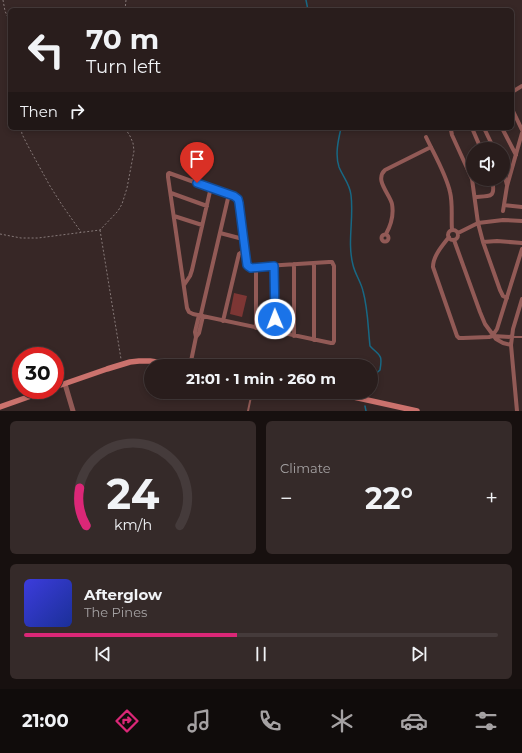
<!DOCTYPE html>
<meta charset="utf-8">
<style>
:root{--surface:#291d1c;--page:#352a29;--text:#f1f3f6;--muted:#a5a2a3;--line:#453b3b;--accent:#db2777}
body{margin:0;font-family:Montserrat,sans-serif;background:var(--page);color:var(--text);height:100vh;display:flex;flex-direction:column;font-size:15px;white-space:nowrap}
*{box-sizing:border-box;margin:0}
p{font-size:13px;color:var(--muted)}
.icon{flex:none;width:22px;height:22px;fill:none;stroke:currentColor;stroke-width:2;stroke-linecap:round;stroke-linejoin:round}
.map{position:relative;height:411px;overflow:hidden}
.panel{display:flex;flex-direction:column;gap:10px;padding:10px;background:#17100f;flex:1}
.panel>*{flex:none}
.guide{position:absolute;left:8px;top:8px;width:506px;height:122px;border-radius:6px;box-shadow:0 2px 6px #0003,0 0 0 1px var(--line);background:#291d1c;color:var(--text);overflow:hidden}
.tools{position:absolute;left:466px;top:142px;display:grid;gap:8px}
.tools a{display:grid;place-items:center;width:44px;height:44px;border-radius:50%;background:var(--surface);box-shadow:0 2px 6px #0003,0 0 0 1px var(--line);font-size:20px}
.speed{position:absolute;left:12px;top:347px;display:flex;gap:8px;font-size:20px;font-weight:700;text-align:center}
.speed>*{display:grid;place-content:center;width:52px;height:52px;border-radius:50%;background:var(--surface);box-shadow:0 2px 6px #0003,0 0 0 1px var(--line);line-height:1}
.speed .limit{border:6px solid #d22;background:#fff;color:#111}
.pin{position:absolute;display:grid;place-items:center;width:34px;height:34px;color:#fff;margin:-41px -17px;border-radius:50% 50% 50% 0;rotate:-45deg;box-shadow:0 0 4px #0007}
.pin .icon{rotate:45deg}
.me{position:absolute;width:44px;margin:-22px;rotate:359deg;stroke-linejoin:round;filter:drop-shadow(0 0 3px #0008)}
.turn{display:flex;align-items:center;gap:14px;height:84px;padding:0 12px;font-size:18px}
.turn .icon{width:52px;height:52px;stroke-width:2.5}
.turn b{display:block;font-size:28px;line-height:34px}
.then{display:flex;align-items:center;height:38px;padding:0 12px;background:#0003;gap:8px;font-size:15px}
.big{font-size:30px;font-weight:700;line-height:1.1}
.panel .card{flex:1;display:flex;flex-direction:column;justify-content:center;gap:6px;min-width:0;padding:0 14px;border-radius:6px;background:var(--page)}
.panel .dial{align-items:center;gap:0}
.dial svg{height:104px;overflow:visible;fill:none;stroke:var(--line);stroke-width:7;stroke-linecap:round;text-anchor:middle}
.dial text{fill:var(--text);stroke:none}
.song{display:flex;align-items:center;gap:12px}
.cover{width:48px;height:48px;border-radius:6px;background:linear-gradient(135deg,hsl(240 70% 55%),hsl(230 70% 35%))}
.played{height:4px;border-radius:2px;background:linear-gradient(90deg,var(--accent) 45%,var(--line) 45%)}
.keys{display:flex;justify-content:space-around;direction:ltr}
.heat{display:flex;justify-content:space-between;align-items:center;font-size:22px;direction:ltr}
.panel .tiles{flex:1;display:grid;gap:10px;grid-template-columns:1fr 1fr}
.card:last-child{grid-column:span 2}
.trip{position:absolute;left:144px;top:359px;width:234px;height:40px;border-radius:20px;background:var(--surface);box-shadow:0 2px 6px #0003,0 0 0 1px var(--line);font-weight:700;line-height:40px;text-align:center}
.tabs{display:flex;height:64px;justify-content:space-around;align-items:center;background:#100c0b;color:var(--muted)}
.tabs .icon{width:28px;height:28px}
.tabs .active{color:var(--accent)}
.tabs b{font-size:18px;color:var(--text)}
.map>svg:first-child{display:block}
.green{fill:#7d3634}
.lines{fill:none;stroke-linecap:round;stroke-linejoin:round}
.stream{stroke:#186884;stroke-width:1.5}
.path{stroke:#867978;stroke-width:1;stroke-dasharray:2 2;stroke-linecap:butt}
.service{stroke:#925a56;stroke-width:2}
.minor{stroke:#925a56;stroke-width:4}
.tertiary{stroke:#925a56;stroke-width:5}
.secondary{stroke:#cb726d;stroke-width:5.5}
.route-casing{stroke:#114b97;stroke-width:10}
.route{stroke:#1a73e8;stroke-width:7}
</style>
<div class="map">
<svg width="522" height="411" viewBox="0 0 522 411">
<rect width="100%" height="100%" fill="#372726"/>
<!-- green -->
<path class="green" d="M 234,293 L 247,296 L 242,317 L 230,314 Z"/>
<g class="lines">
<!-- stream -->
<path class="stream" d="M 306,0 L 308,10
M 341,128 C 338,141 335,155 339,167 C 343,177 350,184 351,195 C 354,219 347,242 353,265 C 355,274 361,282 363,291 C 368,309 368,328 370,346 C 379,356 383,353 380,370 L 371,378
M 365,406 L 366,411"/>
<!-- path -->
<path class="path" d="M 3,0 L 5,11 L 10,22
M 125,10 L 126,0
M 21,128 L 22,134 L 28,146 L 50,186 L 62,205 L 81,232
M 100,230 L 121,359
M 0,234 L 21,238 L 38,238 L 100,230 L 118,211 L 122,204 L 127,188 L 134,151 L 133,143 L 130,136 L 125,128"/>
<!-- service -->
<path class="service" d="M 512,337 L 522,337
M 248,411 L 252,392"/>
<!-- minor -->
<path class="minor" d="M 512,92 L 522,86
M 512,109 L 522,130
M 452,128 L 451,130 L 452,135 L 472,179 L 478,223 L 483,242 L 500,290 L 503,296 L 507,298
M 472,128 L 481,149
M 484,128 L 494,149
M 502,128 L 516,155
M 426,137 C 434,154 446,174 450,192 C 453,204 451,218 452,230
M 503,170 L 507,185
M 169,173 L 236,197 L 239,203 L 246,262 L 248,266 L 249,267 L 329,262 L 332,262 L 334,266 L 334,341 L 333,343 L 331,343 L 193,314 L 189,312 L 187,308 L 168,177 L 168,174 Z
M 171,193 L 207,206
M 475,197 C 491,196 496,198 492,179
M 504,205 L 522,207
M 503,211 L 507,186 L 522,133
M 174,216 L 202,225
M448 235a5 5 0 1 1 10 0a5 5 0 1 1-10 0Z
M 220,233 L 243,239
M 458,233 L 478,223 L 503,220 L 522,221
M 386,234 C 391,225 394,215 392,204 C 390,194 374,180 385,170 L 431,147
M381.5 238a3.5 3.5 0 1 1 7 0a3.5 3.5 0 1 1-7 0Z
M 449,237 C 442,246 433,256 433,267 L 457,336 L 459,338 L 463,338 L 489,337 L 493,336 L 512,337
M 454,240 L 480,312 L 485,324 L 496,339 L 503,343 L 511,345
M 483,242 L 497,241 L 522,243
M 294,264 L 294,336
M 274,266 L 275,332
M 184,285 L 190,276 L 192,270 L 211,187
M 223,321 L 238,258 L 239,254 L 245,250
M 256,328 L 256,267
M 493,335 L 497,329 L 522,249
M 196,337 L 195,332 L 199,315 L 201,314 L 229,194
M 314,340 L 314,263
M 190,366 L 196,337 L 199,333 L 203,316
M 517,411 L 511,345 L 513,329 L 522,299"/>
<!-- tertiary -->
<path class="tertiary" d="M 65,384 L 73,411"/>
<!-- secondary -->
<path class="secondary" d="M 55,387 L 107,369 L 130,362 L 139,361 L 150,361 L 183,366
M 331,392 L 417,411
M 0,407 L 48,390"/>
</g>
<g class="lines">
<!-- route casing -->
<g class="route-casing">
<path id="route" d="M 197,183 L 234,196 L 238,199 L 239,203 L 247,265 L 248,266 L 251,268 L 274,266 L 275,319"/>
</g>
<!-- route -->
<use href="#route" class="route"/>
</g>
</svg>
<div class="tools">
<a><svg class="icon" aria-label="sound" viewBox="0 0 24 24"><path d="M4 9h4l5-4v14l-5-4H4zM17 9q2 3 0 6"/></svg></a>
</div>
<div class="speed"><div class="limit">30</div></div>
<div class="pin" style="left:197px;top:183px;background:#d93025"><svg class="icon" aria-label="arrive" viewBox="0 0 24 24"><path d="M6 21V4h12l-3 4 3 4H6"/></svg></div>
<svg class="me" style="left:275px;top:319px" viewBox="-20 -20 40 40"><circle r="17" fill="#1a73e8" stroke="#fff" stroke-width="3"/><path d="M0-11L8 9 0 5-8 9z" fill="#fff"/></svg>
<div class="trip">21:01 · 1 min · 260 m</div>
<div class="guide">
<div class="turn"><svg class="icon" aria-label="left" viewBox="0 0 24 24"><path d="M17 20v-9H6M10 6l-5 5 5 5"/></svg><div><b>70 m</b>Turn left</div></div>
<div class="then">Then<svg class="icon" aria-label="right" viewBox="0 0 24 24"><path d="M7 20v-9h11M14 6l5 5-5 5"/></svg></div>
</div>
</div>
<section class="panel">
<div class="tiles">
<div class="card dial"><svg viewBox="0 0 100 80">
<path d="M14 69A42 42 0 1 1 86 69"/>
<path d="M14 69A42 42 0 0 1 9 40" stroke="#db2777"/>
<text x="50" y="56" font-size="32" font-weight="700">24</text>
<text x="50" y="72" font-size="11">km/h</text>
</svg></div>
<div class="card"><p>Climate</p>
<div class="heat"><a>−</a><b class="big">22°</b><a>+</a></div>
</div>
<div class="card">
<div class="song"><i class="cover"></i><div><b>Afterglow</b><p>The Pines</p></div></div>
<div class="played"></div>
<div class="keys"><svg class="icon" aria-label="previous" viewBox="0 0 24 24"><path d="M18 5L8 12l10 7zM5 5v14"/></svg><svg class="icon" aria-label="pause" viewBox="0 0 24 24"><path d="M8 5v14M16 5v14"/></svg><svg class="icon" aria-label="next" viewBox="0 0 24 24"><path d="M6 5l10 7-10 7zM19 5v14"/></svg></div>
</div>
</div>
</section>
<nav class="tabs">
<b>21:00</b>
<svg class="icon active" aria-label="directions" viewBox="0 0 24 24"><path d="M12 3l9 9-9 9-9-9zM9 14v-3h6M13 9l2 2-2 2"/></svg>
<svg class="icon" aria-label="music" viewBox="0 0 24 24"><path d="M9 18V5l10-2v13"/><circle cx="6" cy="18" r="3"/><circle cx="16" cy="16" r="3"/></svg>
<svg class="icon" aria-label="phone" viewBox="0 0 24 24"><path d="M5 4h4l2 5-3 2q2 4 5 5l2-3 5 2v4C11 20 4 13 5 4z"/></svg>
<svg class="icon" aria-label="climate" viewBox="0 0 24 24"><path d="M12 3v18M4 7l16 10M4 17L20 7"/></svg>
<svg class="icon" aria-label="car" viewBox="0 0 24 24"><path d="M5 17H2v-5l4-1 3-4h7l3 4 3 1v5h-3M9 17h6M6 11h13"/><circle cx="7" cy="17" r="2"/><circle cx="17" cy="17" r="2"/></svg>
<svg class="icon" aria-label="filters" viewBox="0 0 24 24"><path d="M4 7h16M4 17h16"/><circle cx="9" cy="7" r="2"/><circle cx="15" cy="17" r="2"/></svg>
</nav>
